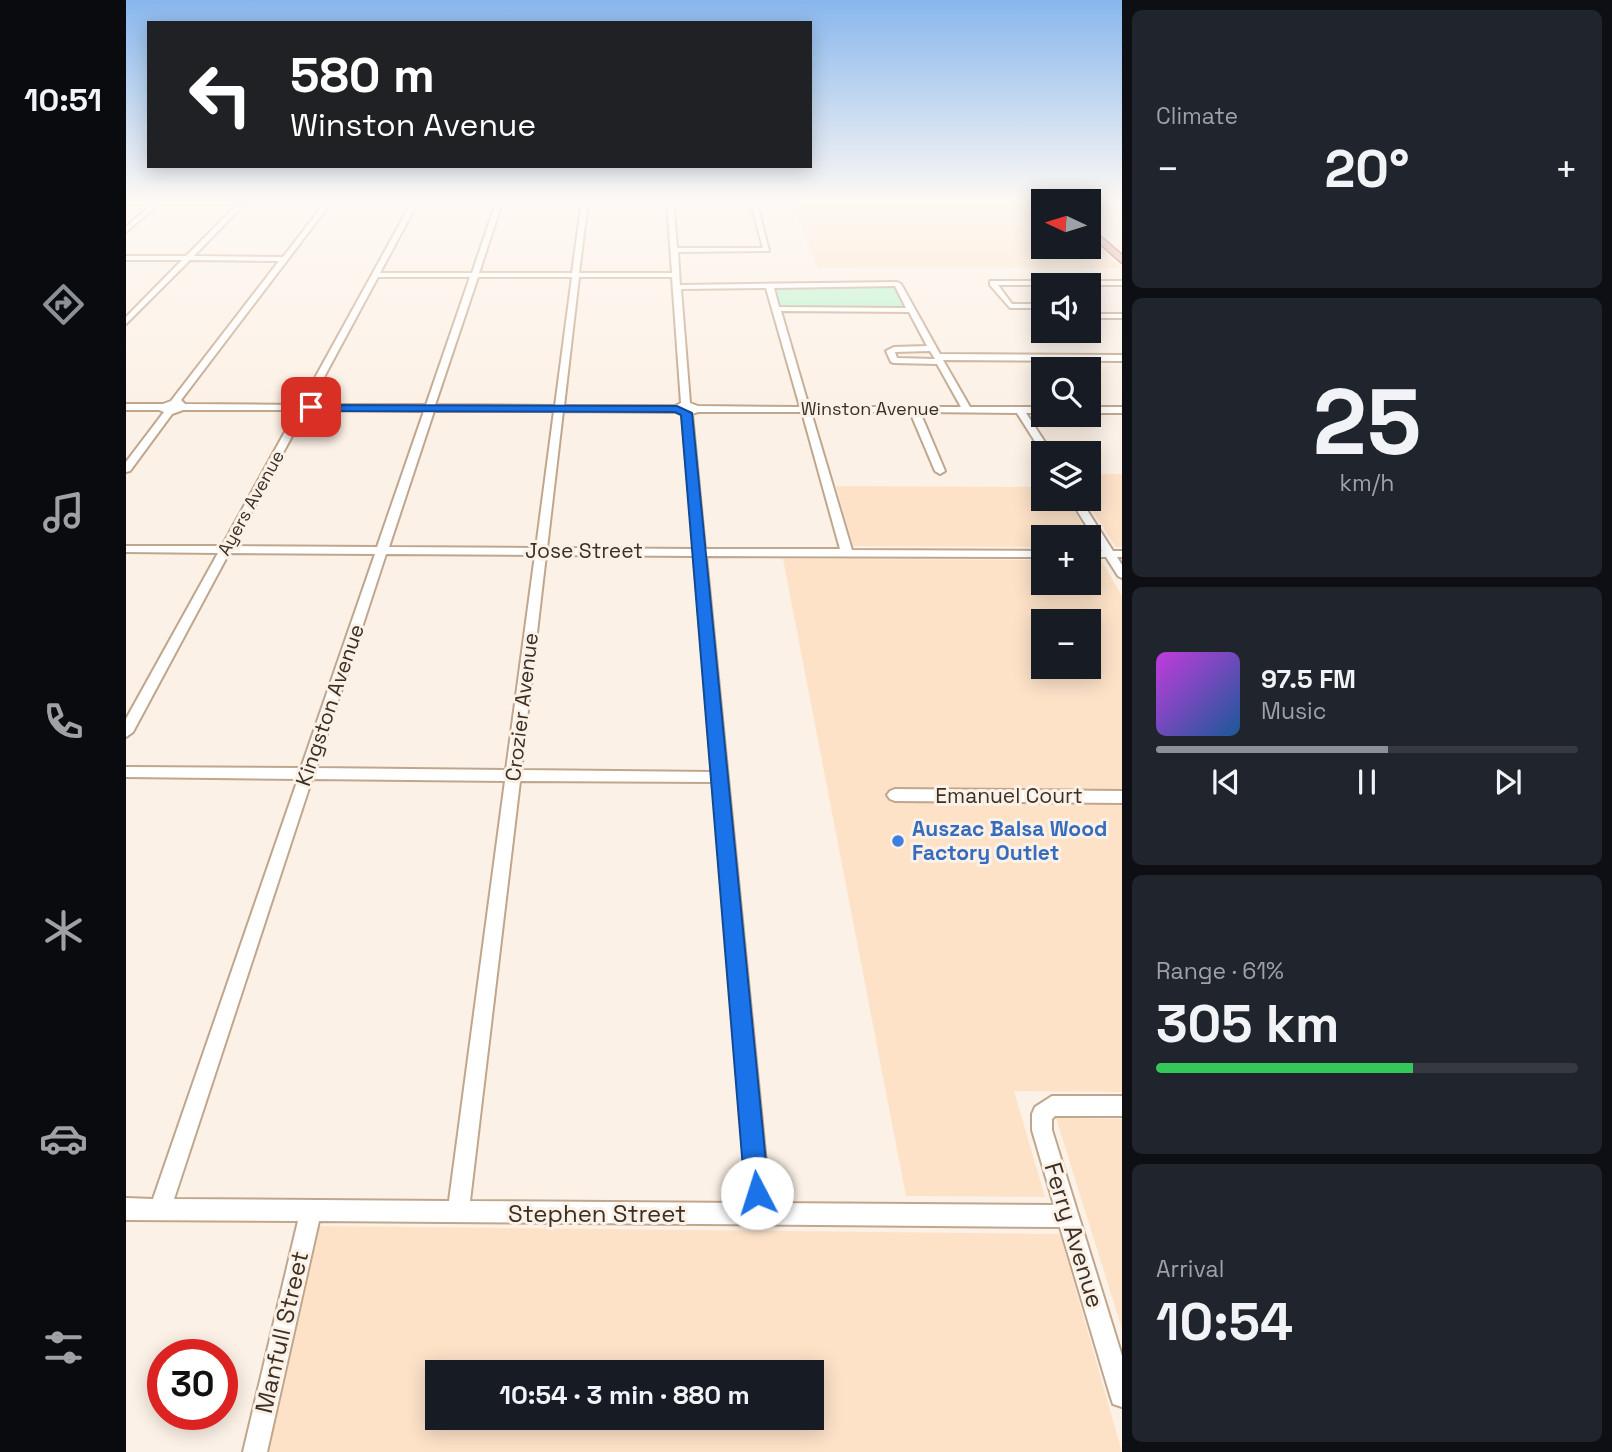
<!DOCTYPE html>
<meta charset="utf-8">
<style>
:root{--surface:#171b24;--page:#20242c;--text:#f1f3f6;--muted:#9ea1a6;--line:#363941;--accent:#8c9099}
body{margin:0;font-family:"Space Grotesk",sans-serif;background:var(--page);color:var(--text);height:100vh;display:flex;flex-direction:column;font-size:26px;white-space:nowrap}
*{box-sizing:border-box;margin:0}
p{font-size:23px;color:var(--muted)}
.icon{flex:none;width:38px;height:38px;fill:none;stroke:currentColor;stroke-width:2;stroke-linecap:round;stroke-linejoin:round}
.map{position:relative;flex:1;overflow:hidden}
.side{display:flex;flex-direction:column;gap:10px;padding:10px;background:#0d0f14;width:490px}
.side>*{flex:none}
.banner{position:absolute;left:21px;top:21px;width:665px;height:147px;border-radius:0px;box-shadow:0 4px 18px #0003;background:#202124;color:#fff;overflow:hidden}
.needle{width:46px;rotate:274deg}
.buttons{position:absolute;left:905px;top:189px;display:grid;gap:14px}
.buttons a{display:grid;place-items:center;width:70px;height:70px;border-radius:0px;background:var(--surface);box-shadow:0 4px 18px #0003;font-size:35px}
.speed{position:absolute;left:21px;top:1339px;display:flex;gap:14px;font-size:35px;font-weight:700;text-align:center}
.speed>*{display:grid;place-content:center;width:91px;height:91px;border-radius:50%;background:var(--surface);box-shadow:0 4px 18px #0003;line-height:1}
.speed .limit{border:10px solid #d22;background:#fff;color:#111}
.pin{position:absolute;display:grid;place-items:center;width:60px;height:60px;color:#fff;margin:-30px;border-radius:14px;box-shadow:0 4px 10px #0006}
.me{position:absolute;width:77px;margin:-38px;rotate:355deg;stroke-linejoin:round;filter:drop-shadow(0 0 5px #0008)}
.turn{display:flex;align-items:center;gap:24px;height:147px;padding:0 28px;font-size:32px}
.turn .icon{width:91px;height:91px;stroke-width:2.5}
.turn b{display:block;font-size:49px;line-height:60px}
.big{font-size:52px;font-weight:700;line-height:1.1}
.side .tile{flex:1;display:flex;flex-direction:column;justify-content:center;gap:10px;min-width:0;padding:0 24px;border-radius:10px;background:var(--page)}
.side .dial{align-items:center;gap:0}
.dial b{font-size:91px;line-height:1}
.song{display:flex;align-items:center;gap:21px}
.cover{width:84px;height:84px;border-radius:10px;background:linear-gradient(135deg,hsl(290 70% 55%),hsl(210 70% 35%))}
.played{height:7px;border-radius:4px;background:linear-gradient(90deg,var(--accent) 55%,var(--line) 55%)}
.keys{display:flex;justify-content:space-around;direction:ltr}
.heat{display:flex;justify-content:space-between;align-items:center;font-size:38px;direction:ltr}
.charge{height:10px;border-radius:5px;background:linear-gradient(90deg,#34c759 61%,var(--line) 0)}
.trip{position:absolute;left:299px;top:1360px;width:399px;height:70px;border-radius:0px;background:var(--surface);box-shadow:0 4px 18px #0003;font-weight:700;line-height:70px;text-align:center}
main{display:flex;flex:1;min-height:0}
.tabs{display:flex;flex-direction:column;width:126px;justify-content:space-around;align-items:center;background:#090b0e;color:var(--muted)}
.tabs .icon{width:49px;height:49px}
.tabs .selected{color:var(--accent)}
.tabs b{font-size:32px;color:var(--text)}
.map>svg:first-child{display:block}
.built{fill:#fde2c8;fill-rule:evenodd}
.green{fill:#b6f4cc}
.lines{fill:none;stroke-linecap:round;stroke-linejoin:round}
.minor-casing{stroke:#c0a68c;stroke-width:4}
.major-casing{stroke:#a0554d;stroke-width:3}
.minor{fill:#fff;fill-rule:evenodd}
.major{fill:#e7a5a1;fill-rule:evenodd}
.route{fill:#1a73e8;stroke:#114b97;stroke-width:2}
.shop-dot{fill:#3f7fe0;stroke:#fcf1e6;stroke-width:2.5}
.labels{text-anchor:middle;stroke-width:6;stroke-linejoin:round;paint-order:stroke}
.far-street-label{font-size:18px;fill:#3b3026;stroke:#fcf1e6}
.street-label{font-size:21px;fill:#3b3026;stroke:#fcf1e6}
.shop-label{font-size:21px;font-weight:bold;fill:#366cbe;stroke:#fcf1e6;text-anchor:start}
.near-street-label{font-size:24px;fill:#3b3026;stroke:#fcf1e6}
</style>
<main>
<nav class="tabs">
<b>10:51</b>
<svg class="icon selected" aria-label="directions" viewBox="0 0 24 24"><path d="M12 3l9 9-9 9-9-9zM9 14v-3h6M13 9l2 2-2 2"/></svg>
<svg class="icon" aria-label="music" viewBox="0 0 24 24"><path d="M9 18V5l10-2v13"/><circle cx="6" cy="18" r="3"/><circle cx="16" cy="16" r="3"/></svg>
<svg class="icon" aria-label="phone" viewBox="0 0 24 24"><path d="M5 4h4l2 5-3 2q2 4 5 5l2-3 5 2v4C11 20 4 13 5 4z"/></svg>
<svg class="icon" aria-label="climate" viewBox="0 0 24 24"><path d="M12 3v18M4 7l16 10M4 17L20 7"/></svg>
<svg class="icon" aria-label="car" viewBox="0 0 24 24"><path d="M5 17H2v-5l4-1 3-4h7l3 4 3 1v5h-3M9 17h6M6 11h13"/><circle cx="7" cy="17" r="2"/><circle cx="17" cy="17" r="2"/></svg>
<svg class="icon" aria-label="filters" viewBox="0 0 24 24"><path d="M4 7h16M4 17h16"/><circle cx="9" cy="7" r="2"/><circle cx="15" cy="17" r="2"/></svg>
</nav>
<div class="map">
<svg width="996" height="1452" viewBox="0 0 996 1452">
<rect width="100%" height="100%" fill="#fcf1e6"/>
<!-- built -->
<path class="built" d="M 665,200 L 924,200 L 917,201 L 917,247 L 962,247 L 963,237 L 994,268 L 691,267 Z
M 963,474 L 996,474 L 996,547 L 990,547 L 959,499 L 962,499 Z
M 710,486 L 917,487 L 917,499 L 941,499 L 970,547 L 963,547 L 962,537 L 917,537 L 917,547 L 727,546 Z
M 657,559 L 917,560 L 917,583 L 962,583 L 963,560 L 975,560 L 996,596 L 996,1092 L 888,1091 L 919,1197 L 780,1196 ZM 917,621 L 962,621 L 962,667 L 917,667 Z
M 930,1118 L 996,1119 L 996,1329 Z
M 192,1226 L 934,1234 L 996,1452 L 141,1452 ZM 312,1372 L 686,1372 L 686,1418 L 312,1418 Z"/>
<!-- green -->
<path class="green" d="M 649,286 L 768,286 L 779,307 L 655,307 Z"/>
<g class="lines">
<!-- minor casing -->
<g class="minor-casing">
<path id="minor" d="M 0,200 L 122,200 L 68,256 L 157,257 L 201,200 L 207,200 L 55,400 L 59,404 L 174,405 L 287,200 L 293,200 L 254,273 L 346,273 L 371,200 L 377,200 L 353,273 L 446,273 L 456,200 L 462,200 L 453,273 L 546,273 L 541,200 L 547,200 L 551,248 L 637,248 L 624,200 L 630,200 L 643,251 L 552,252 L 554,285 L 771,282 L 775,284 L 814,354 L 996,355 L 996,361 L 817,360 L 844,407 L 917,407 L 917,413 L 900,413 L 926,453 L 917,454 L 891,413 L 794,412 L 819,471 L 814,474 L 809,471 L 784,412 L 685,412 L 726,550 L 917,551 L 917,557 L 580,556 L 644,1203 L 928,1205 L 906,1130 L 906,1114 L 909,1107 L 926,1096 L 996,1096 L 996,1116 L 929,1116 L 926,1119 L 926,1130 L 996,1356 L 996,1407 L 987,1404 L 984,1395 L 934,1227 L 193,1221 L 141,1452 L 117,1452 L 172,1221 L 0,1220 L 0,1198 L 27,1199 L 172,779 L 0,777 L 0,767 L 175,768 L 249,554 L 103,553 L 7,732 L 0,737 L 0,719 L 92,553 L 0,552 L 0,546 L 96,546 L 171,410 L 57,410 L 46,414 L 4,471 L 0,472 L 0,462 L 38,412 L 33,410 L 0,410 L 0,404 L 37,404 L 45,401 L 153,261 L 64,260 L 0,324 L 0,317 L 56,260 L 0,260 L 0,256 L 60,256 L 112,204 L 33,204 L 0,232 L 0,227 L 26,204 L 0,204 ZM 252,277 L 344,277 L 300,405 L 183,405 ZM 352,277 L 446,277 L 429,406 L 309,405 ZM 453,277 L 546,277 L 555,403 L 549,406 L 438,406 ZM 769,286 L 780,308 L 653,307 L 648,288 ZM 640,288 L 674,407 L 572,406 L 564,403 L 555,289 ZM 655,311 L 783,312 L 801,346 L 768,347 L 760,351 L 765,362 L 768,363 L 811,364 L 835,407 L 683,407 ZM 804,351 L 809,359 L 771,358 L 769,352 ZM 180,410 L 298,411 L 251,547 L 107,546 ZM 308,411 L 428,411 L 410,548 L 263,547 ZM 437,411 L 550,412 L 556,414 L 568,549 L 421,548 ZM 572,412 L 676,412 L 714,549 L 579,549 L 566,414 ZM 260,554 L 409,555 L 380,770 L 190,768 ZM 420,555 L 568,556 L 586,772 L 395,770 ZM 186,779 L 379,781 L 323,1201 L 48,1199 ZM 394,781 L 587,782 L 622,1203 L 344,1201 Z
M 864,281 L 996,281 L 996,285 L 872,285 L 886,304 L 917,304 L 917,308 L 884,308 L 864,285 Z
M 962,314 L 996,314 L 996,318 L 962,318 Z
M 962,407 L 996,407 L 996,413 L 962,413 Z
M 944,499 L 954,499 L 987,551 L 996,551 L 996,557 L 991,557 L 996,565 L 996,578 L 992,576 L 980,557 L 962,557 L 962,551 L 976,551 Z
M 769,789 L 996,791 L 996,803 L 769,801 L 764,799 L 761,795 L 764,791 Z"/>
</g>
<!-- major casing -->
<g class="major-casing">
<path id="major" d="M 932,200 L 943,200 L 944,201 L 933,201 Z
M 962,226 L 996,255 L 996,263 L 962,233 Z"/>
</g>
<!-- minor -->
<use href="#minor" class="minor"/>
<!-- major -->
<use href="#major" class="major"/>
</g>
<!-- sky -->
<linearGradient id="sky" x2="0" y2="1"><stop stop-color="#88b7ed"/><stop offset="0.5" stop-color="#fef9f4"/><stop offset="1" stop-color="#fef9f4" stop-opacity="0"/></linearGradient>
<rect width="996" height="404" fill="url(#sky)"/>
<!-- route -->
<path class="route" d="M 182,405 L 551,406 L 566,413 L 643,1193 L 640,1201 L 631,1205 L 623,1201 L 619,1193 L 555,415 L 549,412 L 185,411 L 182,410 Z"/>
<!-- markers -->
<circle class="shop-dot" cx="772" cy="841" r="7"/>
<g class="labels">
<!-- far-street labels -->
<g class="far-street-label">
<text x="744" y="415">Winston Avenue</text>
<text transform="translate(125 503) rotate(-61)" y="6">Ayers Avenue</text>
</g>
<!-- street labels -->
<g class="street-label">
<text x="458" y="558">Jose Street</text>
<text transform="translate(204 705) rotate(-71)" y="7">Kingston Avenue</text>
<text transform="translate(396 707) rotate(-83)" y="7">Crozier Avenue</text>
<text x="883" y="803">Emanuel Court</text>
</g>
<!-- shop labels -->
<g class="shop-label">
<text x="786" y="836">Auszac Balsa Wood<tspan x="786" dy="24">Factory Outlet</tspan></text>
</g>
<!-- near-street labels -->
<g class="near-street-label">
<text x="471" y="1222">Stephen Street</text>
<text transform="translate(948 1235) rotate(73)" y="8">Ferry Avenue</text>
<text transform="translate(156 1332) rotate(-77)" y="8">Manfull Street</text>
</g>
</g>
</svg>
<div class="buttons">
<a><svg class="needle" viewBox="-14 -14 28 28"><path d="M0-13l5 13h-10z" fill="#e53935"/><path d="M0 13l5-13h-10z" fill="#9ea1a6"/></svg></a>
<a><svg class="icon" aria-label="sound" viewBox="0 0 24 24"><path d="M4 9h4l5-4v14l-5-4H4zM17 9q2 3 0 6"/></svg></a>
<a><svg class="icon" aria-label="search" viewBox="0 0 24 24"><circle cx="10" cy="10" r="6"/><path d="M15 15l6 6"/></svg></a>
<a><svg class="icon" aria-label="layers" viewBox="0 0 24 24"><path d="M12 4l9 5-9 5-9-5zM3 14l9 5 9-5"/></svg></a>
<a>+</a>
<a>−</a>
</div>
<div class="speed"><div class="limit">30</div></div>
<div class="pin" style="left:185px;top:407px;background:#d93025"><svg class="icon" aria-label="arrive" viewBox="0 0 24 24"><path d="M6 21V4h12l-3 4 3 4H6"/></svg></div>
<svg class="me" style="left:631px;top:1193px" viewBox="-20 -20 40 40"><circle r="19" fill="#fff"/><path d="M0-13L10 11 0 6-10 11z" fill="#1a73e8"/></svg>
<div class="trip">10:54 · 3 min · 880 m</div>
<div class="banner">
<div class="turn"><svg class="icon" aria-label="left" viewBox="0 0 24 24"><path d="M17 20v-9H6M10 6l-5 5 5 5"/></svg><div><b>580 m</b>Winston Avenue</div></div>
</div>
</div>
<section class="side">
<div class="tile"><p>Climate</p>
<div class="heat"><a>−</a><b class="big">20°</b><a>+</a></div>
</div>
<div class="tile dial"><b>25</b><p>km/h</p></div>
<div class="tile">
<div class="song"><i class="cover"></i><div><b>97.5 FM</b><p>Music</p></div></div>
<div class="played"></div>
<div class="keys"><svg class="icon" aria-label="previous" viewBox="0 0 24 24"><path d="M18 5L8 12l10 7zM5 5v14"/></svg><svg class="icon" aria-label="pause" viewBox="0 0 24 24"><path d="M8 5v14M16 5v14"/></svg><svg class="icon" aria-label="next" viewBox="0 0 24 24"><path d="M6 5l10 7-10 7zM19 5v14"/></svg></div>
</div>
<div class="tile"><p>Range · 61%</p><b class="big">305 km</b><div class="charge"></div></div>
<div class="tile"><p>Arrival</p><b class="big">10:54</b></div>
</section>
</main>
